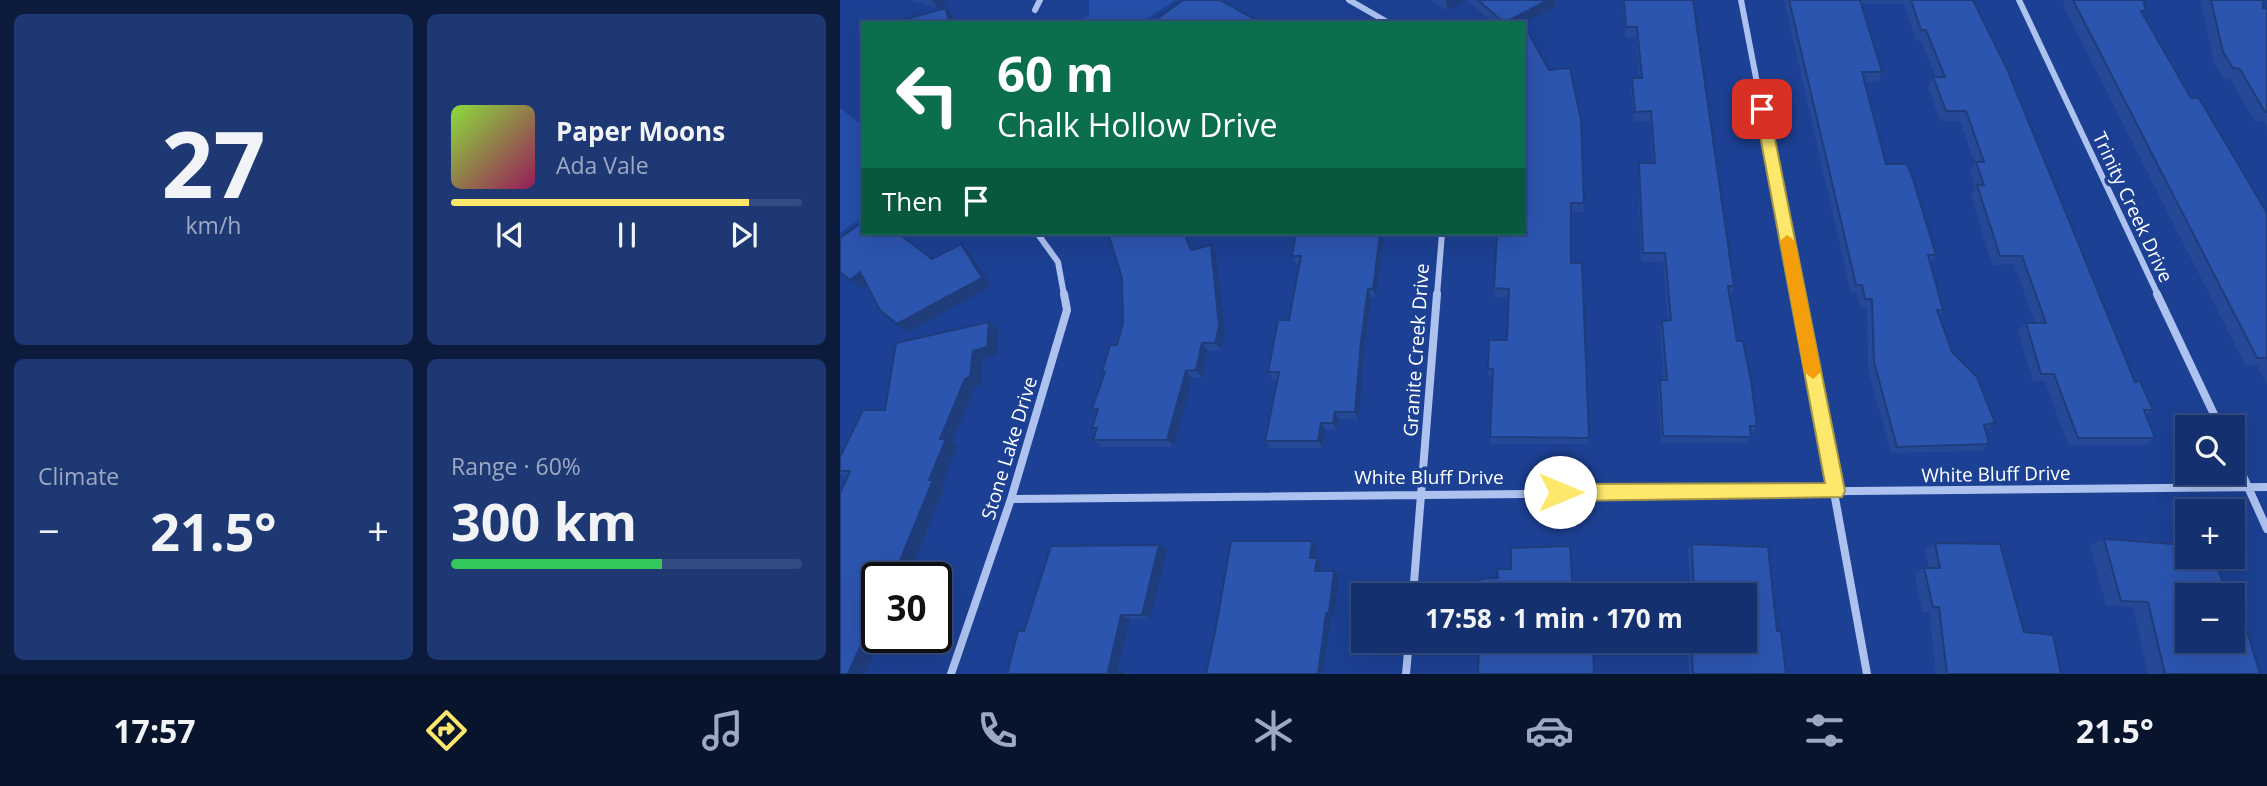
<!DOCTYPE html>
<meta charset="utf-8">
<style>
:root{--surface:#15306e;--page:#1e3873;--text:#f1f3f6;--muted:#9da9c2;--line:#344b81;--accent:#fee86b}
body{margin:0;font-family:"Open Sans",sans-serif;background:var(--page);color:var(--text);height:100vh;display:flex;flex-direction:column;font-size:26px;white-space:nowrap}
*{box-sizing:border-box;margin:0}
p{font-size:23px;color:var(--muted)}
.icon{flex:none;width:38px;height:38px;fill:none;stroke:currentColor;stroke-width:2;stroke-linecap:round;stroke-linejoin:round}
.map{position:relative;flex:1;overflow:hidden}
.side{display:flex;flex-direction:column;gap:14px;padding:14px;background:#0c1a3c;width:840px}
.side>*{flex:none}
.top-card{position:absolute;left:21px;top:21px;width:665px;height:214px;border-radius:0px;box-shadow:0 7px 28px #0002,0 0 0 2px var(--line);background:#0b6e4f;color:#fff;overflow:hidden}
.controls{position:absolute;left:1335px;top:415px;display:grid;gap:14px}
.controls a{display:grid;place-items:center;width:70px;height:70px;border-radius:0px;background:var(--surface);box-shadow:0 7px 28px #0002,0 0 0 2px var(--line);font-size:35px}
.speed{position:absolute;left:21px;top:562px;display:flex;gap:14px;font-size:35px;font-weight:700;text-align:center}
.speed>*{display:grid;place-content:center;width:91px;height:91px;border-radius:50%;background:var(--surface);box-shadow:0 7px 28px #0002,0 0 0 2px var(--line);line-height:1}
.speed .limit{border:4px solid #111;border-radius:10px;background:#fff;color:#111}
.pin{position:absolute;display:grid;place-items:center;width:60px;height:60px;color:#fff;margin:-30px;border-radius:14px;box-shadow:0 4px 10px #0006}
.me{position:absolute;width:77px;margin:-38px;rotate:90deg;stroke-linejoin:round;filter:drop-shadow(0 0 5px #0008)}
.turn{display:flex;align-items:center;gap:24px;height:147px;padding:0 21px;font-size:32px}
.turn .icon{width:91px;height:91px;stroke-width:2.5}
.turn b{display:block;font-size:49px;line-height:60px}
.then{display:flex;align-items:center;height:66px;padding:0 21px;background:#0003;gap:14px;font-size:26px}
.big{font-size:52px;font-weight:700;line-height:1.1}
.side .widget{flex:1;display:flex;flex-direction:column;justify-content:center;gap:10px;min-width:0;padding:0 24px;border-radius:10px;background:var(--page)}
.side .dial{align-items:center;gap:0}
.dial b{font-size:91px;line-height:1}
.song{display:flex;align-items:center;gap:21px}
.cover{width:84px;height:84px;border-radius:10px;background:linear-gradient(135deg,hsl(90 70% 55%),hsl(330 70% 35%))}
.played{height:7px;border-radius:4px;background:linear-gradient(90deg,var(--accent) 85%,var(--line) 85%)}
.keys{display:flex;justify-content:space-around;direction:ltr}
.heat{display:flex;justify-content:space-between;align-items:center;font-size:38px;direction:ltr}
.charge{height:10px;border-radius:5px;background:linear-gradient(90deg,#34c759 60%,var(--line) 0)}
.side .tiles{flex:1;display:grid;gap:14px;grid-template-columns:repeat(2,1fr)}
.trip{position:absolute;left:511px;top:583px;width:406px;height:70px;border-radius:0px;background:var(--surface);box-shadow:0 7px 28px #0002,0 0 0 2px var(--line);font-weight:700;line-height:70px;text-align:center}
.tab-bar{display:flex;height:112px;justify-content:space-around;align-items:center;background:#08132c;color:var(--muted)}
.tab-bar .icon{width:49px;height:49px}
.tab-bar .current{color:var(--accent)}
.tab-bar b{font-size:32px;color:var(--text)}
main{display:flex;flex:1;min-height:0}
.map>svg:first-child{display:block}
.green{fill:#254fab}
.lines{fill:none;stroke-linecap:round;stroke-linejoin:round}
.minor-far1{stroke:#adc2ef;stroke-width:6}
.minor{stroke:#adc2ef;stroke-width:8}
.wall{fill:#264997}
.shaded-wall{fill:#1f3c7b}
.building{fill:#2c55b0;stroke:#1f3c7b;stroke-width:2}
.route{fill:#fee86b;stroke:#a59746;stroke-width:2}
.slow{fill:#f59e0b}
.labels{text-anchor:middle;stroke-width:7;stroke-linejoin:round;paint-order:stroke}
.street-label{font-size:19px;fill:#fff;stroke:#1c4093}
</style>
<main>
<section class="side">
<div class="tiles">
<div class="widget dial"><b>27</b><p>km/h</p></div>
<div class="widget">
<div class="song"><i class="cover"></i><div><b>Paper Moons</b><p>Ada Vale</p></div></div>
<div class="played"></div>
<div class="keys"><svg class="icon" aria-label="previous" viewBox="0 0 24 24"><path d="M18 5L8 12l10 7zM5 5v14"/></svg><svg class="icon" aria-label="pause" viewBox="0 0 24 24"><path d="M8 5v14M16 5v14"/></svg><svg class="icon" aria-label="next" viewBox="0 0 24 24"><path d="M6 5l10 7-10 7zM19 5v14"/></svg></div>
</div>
<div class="widget"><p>Climate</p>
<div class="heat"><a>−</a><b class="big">21.5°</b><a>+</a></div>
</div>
<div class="widget"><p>Range · 60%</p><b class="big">300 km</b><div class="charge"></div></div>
</div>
</section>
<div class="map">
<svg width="1427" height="674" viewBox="0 0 1427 674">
<rect width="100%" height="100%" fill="#1c4093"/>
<!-- green -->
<path class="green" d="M 249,0 L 336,0 L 300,23 L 237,23 L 249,15 Z
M 0,108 L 23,126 L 23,217 L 0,233 Z"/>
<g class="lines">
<!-- minor-far1 -->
<path class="minor-far1" d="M 509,0 L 549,23
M 901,0 L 958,295
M 1179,0 L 1318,295
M 195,10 L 200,0
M 197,233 L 218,262 L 224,295
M 597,295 L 602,233"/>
<!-- minor -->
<path class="minor" d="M 958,294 L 1027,674
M 1317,294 L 1380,427
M 1393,454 L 1427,529
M 171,499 L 1427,487
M 573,595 L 597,294
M 111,674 L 171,499 L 227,310 L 224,294
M 566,674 L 569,640"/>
</g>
<!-- wall -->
<path class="wall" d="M 70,0 L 109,0 L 98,9 Z
M 591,0 L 624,0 L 607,11 Z
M 627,0 L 715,0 L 715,7 L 684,23 L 653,23 Z
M 783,0 L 853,0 L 894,286 L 891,295 L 889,295 L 897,341 L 917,426 L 913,433 L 910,433 L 911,437 L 907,443 L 821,443 L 818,387 L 820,380 L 824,380 L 820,329 L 822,321 L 828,320 L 823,262 L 801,262 L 798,172 L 799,163 L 813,163 L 810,121 L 794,121 L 791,88 L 792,78 L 800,78 L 796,37 L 785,37 Z
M 944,0 L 1133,0 L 1295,382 L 1313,410 L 1306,415 L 1315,438 L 1304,445 L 1228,445 L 1205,381 L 1193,381 L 1178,331 L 1186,323 L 1195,323 L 1174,264 L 1152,265 L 1131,194 L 1135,188 L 1130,171 L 1135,164 L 1120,121 L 1100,121 L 1088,87 L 1093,77 L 1096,77 L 1081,41 L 1076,41 L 1064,4 L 1021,4 L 1042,72 L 1038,82 L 1025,82 L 1046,164 L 1096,255 L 1090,264 L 1103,310 L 1099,316 L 1112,352 L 1155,423 L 1145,430 L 1149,444 L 1141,451 L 1051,453 L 1028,370 L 1027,308 L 1020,307 L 1017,293 L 1011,293 Z
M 1223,0 L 1303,0 L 1306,11 L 1303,15 L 1351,98 L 1427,213 L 1427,384 L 1417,365 L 1405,365 L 1224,7 Z
M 1360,0 L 1423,0 L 1423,8 L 1427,8 L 1427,129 L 1423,121 L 1415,121 L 1390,79 L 1383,78 L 1374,62 Z
M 684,25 L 744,203 L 743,212 L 731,212 L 731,263 L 749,438 L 748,444 L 651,444 L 650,437 L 652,376 L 649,376 L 648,369 L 667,340 L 669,297 L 655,297 L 654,288 Z
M 268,233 L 347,233 L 353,249 L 376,254 L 385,334 L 381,350 L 368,351 L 362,378 L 352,378 L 334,447 L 262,447 L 253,440 L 256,431 L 252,428 L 257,412 L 252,409 L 264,374 L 262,372 L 277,345 L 283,323 L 282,278 Z
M 544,233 L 536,297 L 531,298 L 524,350 L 519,419 L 499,419 L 497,430 L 485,429 L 483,448 L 430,448 L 425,441 L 437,379 L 433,379 L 428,372 L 449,320 L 460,265 L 456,265 L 452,256 Z
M 149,322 L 159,330 L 157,355 L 143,358 L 141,385 L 136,386 L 112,442 L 118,445 L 102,485 L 105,486 L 68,578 L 37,578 L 37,637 L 41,637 L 25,674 L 7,477 L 0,474 L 0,457 L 45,410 Z
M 1264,539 L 1399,630 L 1420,674 L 1308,674 L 1293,607 L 1266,605 L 1250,545 Z
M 1095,543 L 1184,632 L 1221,674 L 1096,674 L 1089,612 L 1082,612 L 1075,574 L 1084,568 L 1089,568 L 1085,550 Z
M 852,544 L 928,547 L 937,631 L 941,631 L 946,674 L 849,674 L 847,640 L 905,640 L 905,595 L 851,595 L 848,550 Z
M 327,550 L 310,618 L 290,619 L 278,672 L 284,672 L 292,674 L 167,674 Z"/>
<!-- shaded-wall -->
<path class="shaded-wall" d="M 92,0 L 109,0 L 98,9 Z
M 606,0 L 624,0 L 607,11 L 606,1 Z
M 708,0 L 715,0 L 715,7 L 684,23 L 664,23 Z
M 106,8 L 114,18 L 115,23 L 109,23 Z
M 344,233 L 347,233 L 356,259 L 351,250 Z
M 540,233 L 544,233 L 536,297 L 533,289 Z
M 121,244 L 130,253 L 151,286 L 69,332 L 57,324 Z
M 371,245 L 376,254 L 385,334 L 381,350 L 375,343 Z
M 20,272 L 32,280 L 21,288 L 10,280 Z
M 528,289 L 531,298 L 524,350 L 519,419 L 515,412 L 521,342 Z
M 149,322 L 159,330 L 157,355 L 143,358 L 141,385 L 136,386 L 112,442 L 118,445 L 102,485 L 105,486 L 68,578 L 53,578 L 89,480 L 100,439 L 125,379 L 133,351 Z
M 362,343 L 368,351 L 362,378 L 356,370 Z
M 346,371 L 352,378 L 334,447 L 327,440 Z
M 495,412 L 499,419 L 497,430 L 493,423 Z
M 481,423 L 485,429 L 483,448 L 478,441 Z
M 472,541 L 477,545 L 474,563 L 470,558 Z
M 319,545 L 327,550 L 310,618 L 302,615 Z
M 477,558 L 481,563 L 480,576 L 475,571 Z
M 494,571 L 499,575 L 494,616 L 489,613 Z
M 486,613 L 491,616 L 483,674 L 478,674 Z
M 281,615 L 290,619 L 277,674 L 268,672 Z
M 37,616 L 37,630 L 31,629 Z
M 28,629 L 37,631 L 37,637 L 41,637 L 25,674 L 8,674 Z"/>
<!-- building -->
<path class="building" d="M 343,0 L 380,0 L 421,23 L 311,23 Z
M 638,0 L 708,0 L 664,23 Z
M 784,0 L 853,0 L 894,286 L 888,286 L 897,341 L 903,341 L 911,381 L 917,426 L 910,426 L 911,437 L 823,436 L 820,380 L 827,380 L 822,321 L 831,320 L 825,253 L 803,253 L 799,163 L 815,163 L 811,111 L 795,112 L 792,78 L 802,78 L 797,27 L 786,27 Z
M 949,0 L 1020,0 L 1042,72 L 1022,72 L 1046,164 L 1067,164 L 1073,179 L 1096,255 L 1088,255 L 1103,310 L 1097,310 L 1112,352 L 1137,377 L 1155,423 L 1144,425 L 1149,444 L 1057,447 L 1034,362 L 1032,299 L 1025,299 L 1022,285 L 1016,285 Z
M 1071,0 L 1133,0 L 1167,69 L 1295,382 L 1300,381 L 1313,410 L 1304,410 L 1315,438 L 1238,438 L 1214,374 L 1201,374 L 1186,323 L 1206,323 L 1182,256 L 1160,256 L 1137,185 L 1144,185 L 1136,162 L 1144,162 L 1126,111 L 1106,111 L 1093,77 L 1105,77 L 1086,30 L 1081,30 Z
M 1233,0 L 1303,0 L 1306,11 L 1301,11 L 1351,98 L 1359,98 L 1427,213 L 1427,358 L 1417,358 Z
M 1371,0 L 1423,0 L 1423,8 L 1427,8 L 1427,112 L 1425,112 L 1400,69 L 1393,68 L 1383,52 Z
M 106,8 L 109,23 L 52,23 Z
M 684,25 L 709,70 L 730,68 L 741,120 L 744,203 L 731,203 L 731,263 L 742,263 L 749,438 L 650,437 L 653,369 L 648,369 L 649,340 L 667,340 L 669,289 L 654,288 L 657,233 L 684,233 Z
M 23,222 L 23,233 L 58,233 L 92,259 L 121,244 L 142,278 L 57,324 L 40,310 L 20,272 L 10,280 L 0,272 L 0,238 Z
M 268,233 L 344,233 L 351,250 L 371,245 L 379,326 L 375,343 L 362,343 L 356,370 L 346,371 L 327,440 L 253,440 L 257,428 L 252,428 L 258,409 L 252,409 L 265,372 L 262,372 L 270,345 L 277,345 L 283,323 L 282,278 Z
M 456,233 L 540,233 L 533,289 L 528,289 L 521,342 L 515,412 L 495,412 L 493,423 L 481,423 L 478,441 L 425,441 L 439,372 L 428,372 L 438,320 L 449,320 L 461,256 L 452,256 Z
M 149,322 L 147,347 L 133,351 L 130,377 L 125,379 L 100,439 L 106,439 L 89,480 L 93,480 L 53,578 L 37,578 L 37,616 L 31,629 L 28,629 L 8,674 L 0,674 L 0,493 L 10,471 L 0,471 L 0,457 L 23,410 L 45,410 L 56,343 Z
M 1264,539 L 1348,545 L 1348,556 L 1374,556 L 1387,595 L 1348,595 L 1348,640 L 1393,640 L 1393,611 L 1399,630 L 1407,631 L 1420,674 L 1325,674 L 1308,602 L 1281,601 Z
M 391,541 L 472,541 L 470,558 L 477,558 L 475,571 L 494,571 L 489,613 L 486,613 L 478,674 L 366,674 L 376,627 Z
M 1095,543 L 1160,544 L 1184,632 L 1213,635 L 1221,674 L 1107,674 L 1099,607 L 1093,607 L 1084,568 L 1100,568 Z
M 852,544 L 928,547 L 937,631 L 941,631 L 946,674 L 853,674 L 851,640 L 905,640 L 905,595 L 854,595 Z
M 319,545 L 302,615 L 281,615 L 268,672 L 284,672 L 284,674 L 167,674 L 178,631 L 184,631 L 211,546 Z
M 730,546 L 733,595 L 640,595 L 640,579 L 658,578 L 657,569 L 671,569 L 671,548 Z
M 639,640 L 753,640 L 754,674 L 638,674 Z"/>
<!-- route -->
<path class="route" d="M 922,104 L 929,109 L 1005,491 L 1002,497 L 720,501 L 713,498 L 711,492 L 713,486 L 720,484 L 985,483 L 915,109 Z"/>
<!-- slow -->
<path class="slow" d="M 947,235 L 955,241 L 981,372 L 973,379 L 964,372 L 940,241 Z"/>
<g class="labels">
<!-- street labels -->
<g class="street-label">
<text transform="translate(1293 207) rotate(65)" y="7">Trinity Creek Drive</text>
<text transform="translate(576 350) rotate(-86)" y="7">Granite Creek Drive</text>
<text transform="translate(169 448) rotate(-73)" y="7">Stone Lake Drive</text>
<text transform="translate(1156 474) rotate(-1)" y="7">White Bluff Drive</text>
<text x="589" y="484">White Bluff Drive</text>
</g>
</g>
</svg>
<div class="controls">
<a><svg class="icon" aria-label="search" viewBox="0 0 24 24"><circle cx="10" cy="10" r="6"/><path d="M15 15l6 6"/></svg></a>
<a>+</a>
<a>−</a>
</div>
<div class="speed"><div class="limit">30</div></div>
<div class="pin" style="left:922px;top:109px;background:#d93025"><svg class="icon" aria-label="arrive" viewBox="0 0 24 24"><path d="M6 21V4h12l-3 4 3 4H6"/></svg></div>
<svg class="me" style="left:720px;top:492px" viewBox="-20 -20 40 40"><circle r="19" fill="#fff"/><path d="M0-13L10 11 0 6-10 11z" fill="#fee86b"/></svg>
<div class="trip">17:58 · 1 min · 170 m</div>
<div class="top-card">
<div class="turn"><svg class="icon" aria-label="left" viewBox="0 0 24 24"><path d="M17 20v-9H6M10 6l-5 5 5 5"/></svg><div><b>60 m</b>Chalk Hollow Drive</div></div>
<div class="then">Then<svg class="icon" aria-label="arrive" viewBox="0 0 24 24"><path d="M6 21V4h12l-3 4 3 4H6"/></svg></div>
</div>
</div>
</main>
<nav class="tab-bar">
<b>17:57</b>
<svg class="icon current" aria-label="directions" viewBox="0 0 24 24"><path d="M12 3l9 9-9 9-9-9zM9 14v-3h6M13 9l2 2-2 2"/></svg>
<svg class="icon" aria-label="music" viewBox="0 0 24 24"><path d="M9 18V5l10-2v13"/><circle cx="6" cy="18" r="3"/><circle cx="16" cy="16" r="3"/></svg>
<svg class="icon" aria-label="phone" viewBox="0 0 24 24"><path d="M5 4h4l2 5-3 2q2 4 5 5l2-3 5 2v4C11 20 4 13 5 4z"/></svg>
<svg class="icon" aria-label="climate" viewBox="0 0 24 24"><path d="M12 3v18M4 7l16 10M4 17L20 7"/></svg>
<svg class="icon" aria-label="car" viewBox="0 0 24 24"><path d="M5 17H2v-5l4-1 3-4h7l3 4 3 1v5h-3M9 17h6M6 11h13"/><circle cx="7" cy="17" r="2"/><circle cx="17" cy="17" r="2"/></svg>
<svg class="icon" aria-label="filters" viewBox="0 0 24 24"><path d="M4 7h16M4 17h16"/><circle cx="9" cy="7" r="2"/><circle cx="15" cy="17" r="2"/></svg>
<b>21.5°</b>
</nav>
